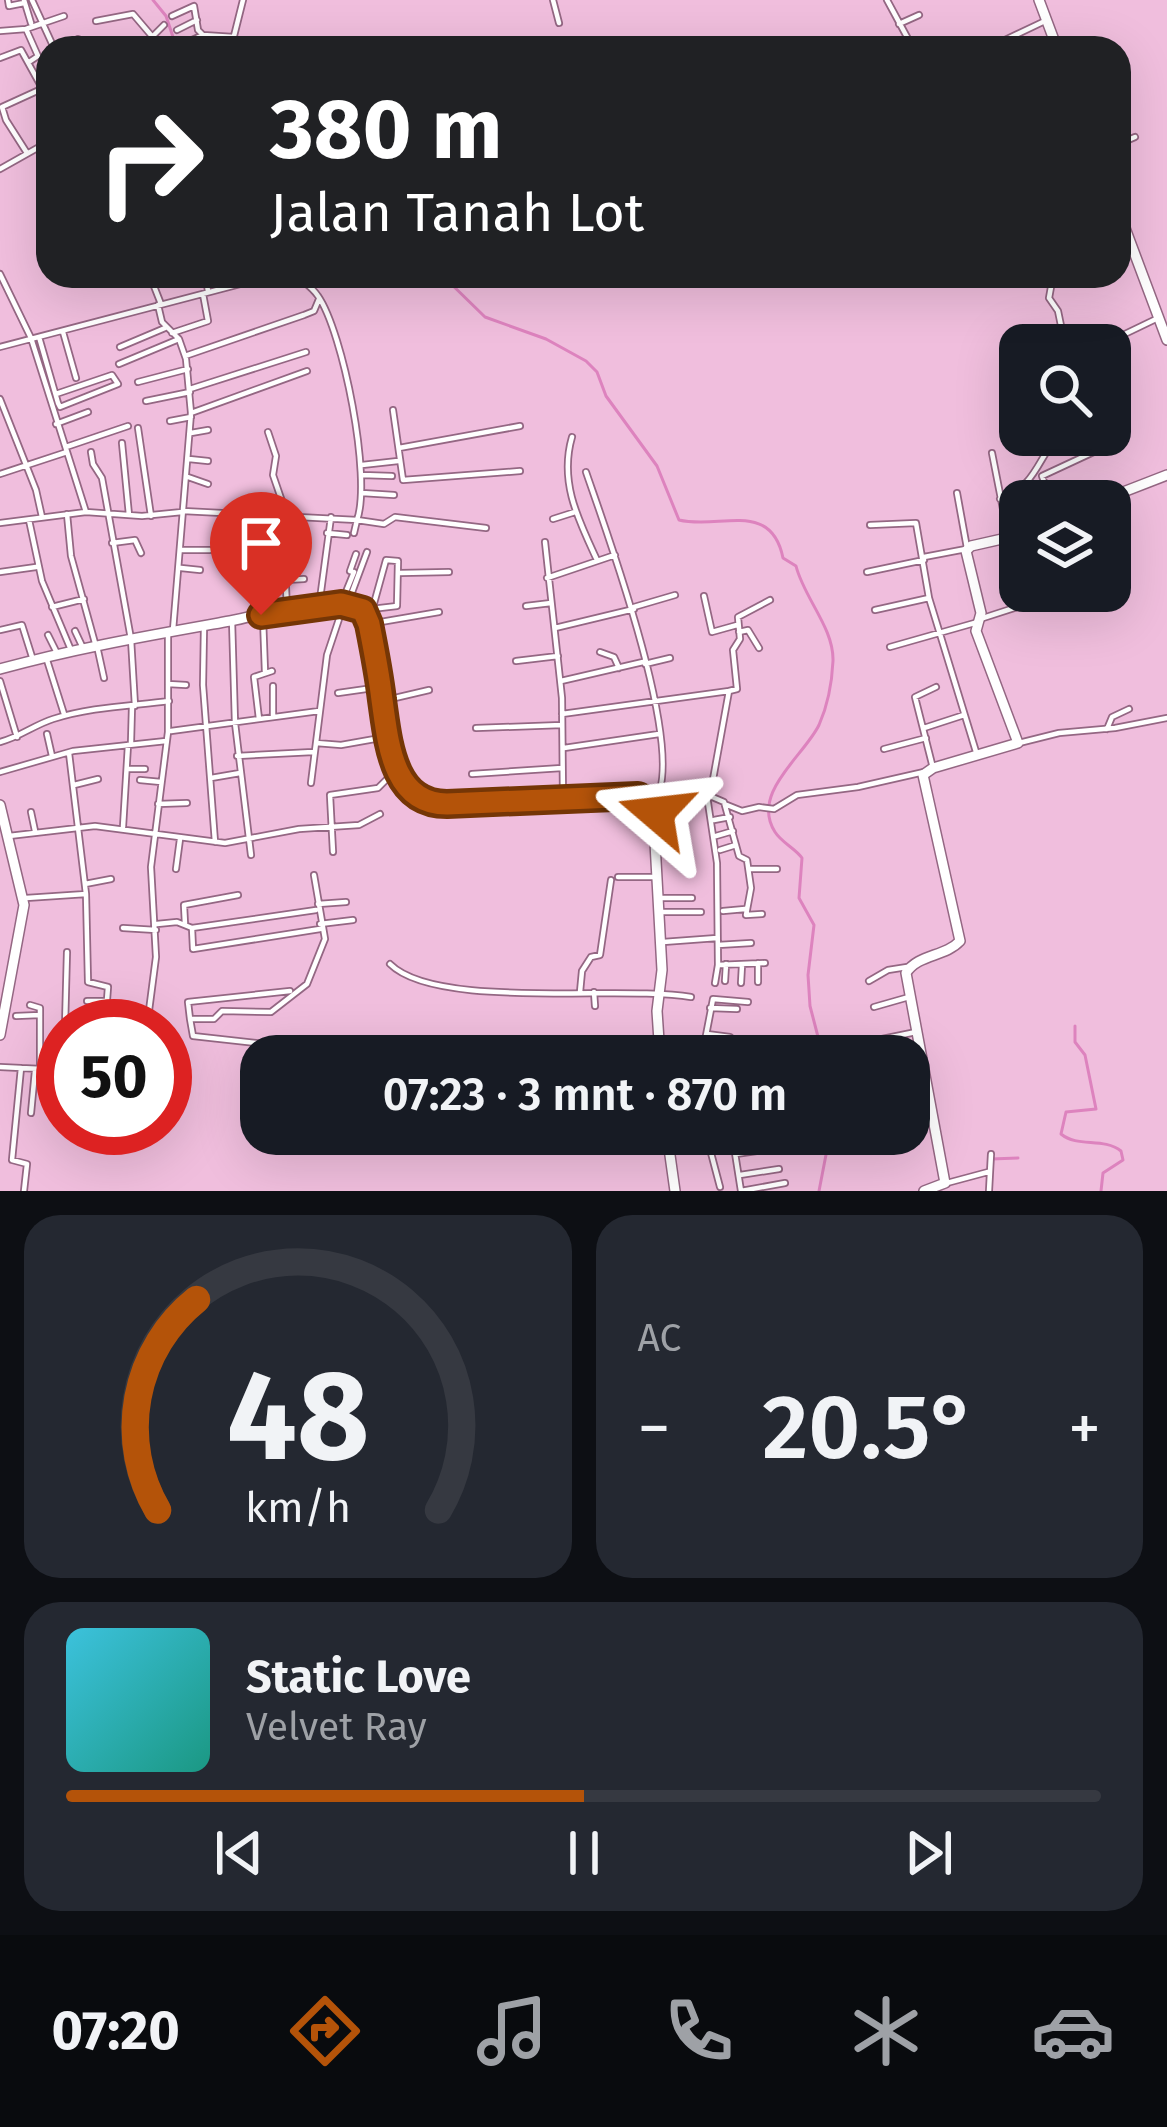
<!DOCTYPE html>
<html lang="id">
<meta charset="utf-8">
<style>
:root{--surface:#171b24;--page:#242831;--text:#f1f3f6;--muted:#9ea1a6;--line:#363941;--accent:#b45309}
body{margin:0;font-family:"Fira Sans",sans-serif;background:var(--page);color:var(--text);height:100vh;display:flex;flex-direction:column;font-size:45px;white-space:nowrap}
*{box-sizing:border-box;margin:0}
p{font-size:39px;color:var(--muted)}
.icon{flex:none;width:66px;height:66px;fill:none;stroke:currentColor;stroke-width:2;stroke-linecap:round;stroke-linejoin:round}
.map{position:relative;height:1191px;overflow:hidden}
.details{display:flex;flex-direction:column;gap:24px;padding:24px;background:#0d0f14;flex:1}
.details>*{flex:none}
.hud{position:absolute;left:36px;top:36px;width:1095px;height:252px;border-radius:36px;box-shadow:0 12px 48px #0002;background:#202124;color:#fff;overflow:hidden}
.controls{position:absolute;left:999px;top:324px;display:grid;gap:24px}
.controls a{display:grid;place-items:center;width:132px;height:132px;border-radius:24px;background:var(--surface);box-shadow:0 12px 48px #0002;font-size:60px}
.speed{position:absolute;left:36px;top:999px;display:flex;gap:24px;font-size:60px;font-weight:700;text-align:center}
.speed>*{display:grid;place-content:center;width:156px;height:156px;border-radius:50%;background:var(--surface);box-shadow:0 12px 48px #0002;line-height:1}
.speed .limit{border:18px solid #d22;background:#fff;color:#111}
.pin{position:absolute;display:grid;place-items:center;width:102px;height:102px;color:#fff;margin:-123px -51px;border-radius:50% 50% 50% 0;rotate:-45deg;box-shadow:0 0 12px #0007}
.pin .icon{rotate:45deg}
.me{position:absolute;width:132px;margin:-66px;rotate:287deg;stroke-linejoin:round;filter:drop-shadow(0 0 9px #0008)}
.turn{display:flex;align-items:center;gap:42px;height:252px;padding:0 36px;font-size:54px}
.turn .icon{width:156px;height:156px;stroke-width:2.5}
.turn b{display:block;font-size:84px;line-height:102px}
.big{font-size:90px;font-weight:600;line-height:1.1}
.details .card{flex:1;display:flex;flex-direction:column;justify-content:center;gap:18px;min-width:0;padding:0 42px;border-radius:36px;background:var(--page)}
.details .dial{align-items:center;gap:0}
.dial svg{height:312px;overflow:visible;fill:none;stroke:var(--line);stroke-width:7;stroke-linecap:round;text-anchor:middle}
.dial text{fill:var(--text);stroke:none}
.song{display:flex;align-items:center;gap:36px}
.cover{width:144px;height:144px;border-radius:18px;background:linear-gradient(135deg,hsl(190 70% 55%),hsl(170 70% 35%))}
.played{height:12px;border-radius:6px;background:linear-gradient(90deg,var(--accent) 50%,var(--line) 50%)}
.keys{display:flex;justify-content:space-around;direction:ltr}
.heat{display:flex;justify-content:space-between;align-items:center;font-size:66px;direction:ltr}
.details .tiles{flex:1;display:grid;gap:24px;grid-template-columns:1fr 1fr}
.card:last-child{grid-column:span 2}
.trip{position:absolute;left:240px;top:1035px;width:690px;height:120px;border-radius:36px;background:var(--surface);box-shadow:0 12px 48px #0002;font-weight:600;line-height:120px;text-align:center}
.menu{display:flex;height:192px;justify-content:space-around;align-items:center;background:#090b0e;color:var(--muted)}
.menu .icon{width:84px;height:84px}
.menu .active{color:var(--accent)}
.menu b{font-size:54px;color:var(--text)}
.map>svg:first-child{display:block}
.lines{fill:none;stroke-linecap:round;stroke-linejoin:round}
.stream{stroke:#dd83be;stroke-width:3}
.street-casing{stroke:#946783;stroke-width:8}
.secondary-casing{stroke:#946783;stroke-width:12}
.street{stroke:#fff;stroke-width:4.5}
.secondary{stroke:#fff;stroke-width:9}
.route-casing{stroke:#753606;stroke-width:30}
.route{stroke:#b45309;stroke-width:21}
</style>
<div class="map">
<svg width="1167" height="1191" viewBox="0 0 1167 1191">
<rect width="100%" height="100%" fill="#f0bedd"/>
<g class="lines">
<!-- stream -->
<path class="stream" d="M 153,0 L 166,16 L 176,46
M 443,276 L 485,317 L 546,339 L 586,361 L 597,372 L 606,396 L 657,466 L 679,520 C 719,530 771,499 783,558 L 796,566 C 804,598 834,628 833,661 C 832,682 827,707 819,725 C 804,756 750,793 775,832 C 782,843 795,848 802,858 L 799,898 L 814,925 L 808,975 L 810,1006 L 823,1056
M 1075,1026 L 1075,1042 L 1085,1055 L 1096,1109 L 1066,1112 L 1061,1134 C 1078,1148 1103,1137 1121,1151 L 1123,1160 L 1103,1173 L 1101,1191
M 991,1159 L 1018,1158
M 819,1191 L 830,1134"/>
<!-- street casing -->
<g class="street-casing">
<path id="street" d="M 8,0 L 9,6 L 24,3
M 24,0 L 31,23
M 32,0 L 54,48
M 553,0 L 559,23
M 887,0 L 913,48
M 172,16 L 194,6 L 198,30 L 203,35
M 96,21 L 133,14 L 162,48
M 899,24 L 919,15
M 26,29 L 38,56 L 29,62
M 177,30 L 197,20
M 0,31 L 26,29 L 64,16
M 177,47 L 203,35 L 234,37
M 77,48 L 78,39
M 141,48 L 164,25
M 231,48 L 243,0
M 988,48 L 1047,20
M 0,58 L 21,50 L 42,88
M 1119,144 L 1135,137
M 27,153 L 6,120 L 2,107 L 48,86
M 0,169 L 48,142
M 0,274 L 31,338 L 86,512
M 150,276 L 161,304
M 206,276 L 208,292
M 1053,276 L 1049,298 L 1058,311 L 1065,345
M 1001,279 L 1049,282
M 309,286 L 327,276
M 158,305 L 162,322 L 179,339 L 186,359 L 191,413 L 173,630
M 63,332 L 76,378
M 172,333 L 208,321 L 203,294
M 39,337 L 58,403 L 60,407 L 118,384 L 112,375 L 56,394
M 1080,338 L 1097,333 L 1102,345
M 1102,345 L 1156,319
M 0,347 L 271,276
M 120,347 L 165,328
M 185,356 L 304,315 L 314,311 L 319,299
M 119,364 L 179,339
M 138,382 L 188,369
M 190,389 L 306,352
M 0,399 L 36,490 L 42,517
M 146,401 L 190,392
M 393,410 L 403,480 L 520,471
M 191,413 L 307,371
M 170,421 L 191,417
M 56,424 L 88,412
M 138,428 L 151,516
M 268,432 L 276,456 L 273,475 L 287,516
M 191,433 L 208,430
M 572,437 C 559,482 578,519 597,560
M 122,443 L 129,515
M 66,447 L 128,426
M 399,448 L 520,426
M 91,452 L 93,464 L 102,478 L 131,639 L 135,706
M 189,459 L 208,461
M 362,465 L 398,461
M 586,472 C 604,525 693,765 652,804
M 0,474 L 67,452
M 362,475 L 392,476
M 188,477 L 208,484
M 362,493 L 394,495
M 957,493 L 967,548
M 1000,499 C 1035,487 1037,461 1058,435
M 1051,501 L 1042,476 L 1100,449 L 1107,435
M 183,511 L 357,520 C 372,478 343,332 318,296 C 313,288 304,282 297,276
M 67,514 L 71,556 L 95,643
M 553,519 L 575,512
M 29,520 L 42,581 L 71,650
M 0,523 L 86,512 L 142,516 L 182,512
M 870,525 L 916,523 L 929,598 L 977,755
M 327,533 L 347,535
M 354,533 L 357,520 L 384,524 L 395,517 L 486,528
M 545,542 L 562,698 L 563,798
M 112,543 L 135,540 L 141,553
M 181,550 L 210,550
M 924,557 L 966,549
M 181,568 L 200,570
M 0,572 L 36,567
M 867,572 L 924,560
M 400,573 L 449,572
M 547,578 L 615,555
M 256,579 L 286,578
M 286,580 L 304,579
M 704,596 L 712,632 L 737,625
M 320,599 L 331,517
M 348,603 L 367,552
M 341,604 L 354,572 L 350,571 L 356,554
M 526,606 L 551,603
M 52,607 L 84,599
M 634,607 L 675,595
M 287,610 L 284,543 L 296,516
M 363,610 L 397,606 L 398,561 L 386,560 L 373,607
M 875,610 L 929,598
M 254,616 L 254,513
M 263,618 L 265,672
M 980,619 L 1017,607 L 1021,601 L 992,453
M 232,620 L 235,723 L 251,855
M 369,624 L 439,612
M 204,627 L 203,685 L 215,842
M 555,628 L 634,609
M 0,630 L 22,625 L 33,660
M 75,631 L 83,648
M 739,632 L 748,630 L 759,648
M 48,635 L 56,651
M 97,646 L 104,678
M 890,647 L 978,622
M 600,652 L 614,657 L 619,668
M 46,657 L 64,714
M 516,661 L 558,656
M 645,664 L 670,658
M 0,681 L 17,737
M 561,681 L 643,662
M 168,684 L 186,685
M 273,686 L 273,716
M 338,693 L 380,687
M 382,701 L 429,690
M 562,714 L 729,691
M 259,719 L 254,677 L 272,671
M 476,728 L 562,725
M 924,728 L 964,715
M 1107,729 L 1112,717 L 1129,709
M 171,731 L 319,711
M 47,734 L 52,756
M 0,742 C 20,737 34,725 53,719 C 90,707 130,706 169,701
M 131,742 L 132,706
M 316,743 L 341,745 L 386,737
M 1019,743 L 1059,733 L 1115,728 L 1167,718
M 564,748 L 659,734
M 884,749 L 926,738
M 69,753 L 86,894 L 88,982 L 108,987 L 105,1026
M 237,756 L 313,752
M 933,768 L 915,697 L 936,687
M 127,769 L 145,769
M 0,772 L 73,751 L 166,741
M 472,774 L 562,768
M 211,778 L 240,773
M 140,780 L 161,782
M 311,783 L 327,655 L 344,604
M 74,785 L 98,779
M 707,796 L 717,863 L 718,965 L 765,963
M 710,796 L 729,691 L 737,689 L 733,650 L 740,639 L 738,617 L 770,600
M 659,797 L 710,796 L 724,802 L 739,856 L 747,860 L 751,888 L 746,915 L 762,914
M 158,804 L 187,803
M 727,805 L 742,811 L 759,807 L 774,809 L 797,795 L 858,787 L 924,772
M 31,812 L 35,831
M 714,820 L 730,817
M 123,827 L 128,745
M 9,836 L 95,826 L 225,843 L 299,829 L 359,825 L 380,814
M 716,836 L 733,831
M 720,850 L 736,845
M 333,852 L 330,795 L 378,788 L 397,769
M 176,869 L 180,839
M 750,869 L 777,869
M 618,877 L 654,877
M 85,884 L 111,879
M 26,898 L 86,894
M 660,898 L 692,898
M 318,904 L 346,902
M 723,911 L 745,909
M 660,912 L 701,912
M 157,924 L 177,922 L 192,928 L 316,910
M 185,924 L 184,905 L 238,895
M 320,924 L 353,920
M 123,928 L 156,930
M 192,928 L 193,949 L 320,929
M 663,942 L 717,938
M 718,945 L 751,943
M 758,963 L 758,982
M 390,964 C 436,1010 622,985 691,997
M 725,981 L 726,964
M 869,981 L 888,970 L 907,967
M 715,983 L 718,965
M 741,983 L 742,965
M 580,992 L 582,971 L 591,957 L 600,955 L 611,880
M 594,992 L 595,1006
M 87,1001 L 105,1001
M 30,1005 L 40,1008 L 40,1069
M 874,1007 L 909,997
M 710,1008 L 737,1009
M 16,1016 L 40,1015
M 89,1019 L 105,1020
M 190,1019 L 188,1002 L 290,991
M 148,1025 L 166,1025
M 65,1026 L 67,952
M 147,1026 L 156,957 L 151,867 L 168,732 L 168,631
M 707,1034 L 730,1037
M 882,1039 L 916,1032
M 282,1046 L 193,1036 L 190,1019 L 214,1019 L 222,1011 L 271,1012 L 307,984 L 325,939 L 314,875
M 702,1056 L 713,999 L 748,1002
M 0,1067 L 63,1070
M 21,1068 L 12,1160 L 27,1164 L 24,1191
M 909,1070 L 922,1067
M 909,1100 L 928,1097
M 31,1113 L 35,1071
M 706,1134 L 720,1187
M 732,1134 L 741,1191
M 642,1135 L 647,1134
M 733,1139 L 772,1134
M 736,1154 L 786,1147
M 740,1175 L 779,1169
M 947,1183 L 988,1172
M 741,1191 L 785,1183
M 989,1191 L 991,1154"/>
</g>
<!-- secondary casing -->
<g class="secondary-casing">
<path id="secondary" d="M 1039,0 L 1057,48
M 1119,212 L 1167,340
M 1100,501 L 1167,475
M 0,669 C 76,648 152,635 230,621 C 268,614 322,594 359,607 L 369,624 L 389,755 L 420,797 L 447,804 L 638,797 L 653,806 L 662,970 L 657,1011 L 660,1056
M 0,805 L 24,905 L 0,1035
M 667,1134 L 675,1191
M 924,1191 L 945,1183 L 906,973 C 918,954 945,957 960,941 L 923,775 L 933,768 L 1018,743 L 976,631 L 981,613 L 966,551 L 971,546 L 1020,535"/>
</g>
<!-- street -->
<use href="#street" class="street"/>
<!-- secondary -->
<use href="#secondary" class="secondary"/>
</g>
<g class="lines">
<!-- route casing -->
<g class="route-casing">
<path id="route" d="M 261,615 L 341,604 L 363,610 L 369,624 C 374,649 379,675 382,700 C 388,741 392,804 447,804 L 638,796 L 650,802 L 656,813"/>
</g>
<!-- route -->
<use href="#route" class="route"/>
</g>
</svg>
<div class="controls">
<a><svg class="icon" aria-label="search" viewBox="0 0 24 24"><circle cx="10" cy="10" r="6"/><path d="M15 15l6 6"/></svg></a>
<a><svg class="icon" aria-label="layers" viewBox="0 0 24 24"><path d="M12 4l9 5-9 5-9-5zM3 14l9 5 9-5"/></svg></a>
</div>
<div class="speed"><div class="limit">50</div></div>
<div class="pin" style="left:261px;top:615px;background:#d93025"><svg class="icon" aria-label="arrive" viewBox="0 0 24 24"><path d="M6 21V4h12l-3 4 3 4H6"/></svg></div>
<svg class="me" style="left:656px;top:813px" viewBox="-20 -20 40 40"><path d="M0-17L14 15 0 8-14 15z" fill="#b45309" stroke="#fff" stroke-width="4"/></svg>
<div class="trip">07:23 · 3 mnt · 870 m</div>
<div class="hud">
<div class="turn"><svg class="icon" aria-label="right" viewBox="0 0 24 24"><path d="M7 20v-9h11M14 6l5 5-5 5"/></svg><div><b>380 m</b>Jalan Tanah Lot</div></div>
</div>
</div>
<section class="details">
<div class="tiles">
<div class="card dial"><svg viewBox="0 0 100 80">
<path d="M14 69A42 42 0 1 1 86 69"/>
<path d="M14 69A42 42 0 0 1 24 15" stroke="#b45309"/>
<text x="50" y="56" font-size="32" font-weight="700">48</text>
<text x="50" y="72" font-size="11">km/h</text>
</svg></div>
<div class="card"><p>AC</p>
<div class="heat"><a>−</a><b class="big">20.5°</b><a>+</a></div>
</div>
<div class="card">
<div class="song"><i class="cover"></i><div><b>Static Love</b><p>Velvet Ray</p></div></div>
<div class="played"></div>
<div class="keys"><svg class="icon" aria-label="previous" viewBox="0 0 24 24"><path d="M18 5L8 12l10 7zM5 5v14"/></svg><svg class="icon" aria-label="pause" viewBox="0 0 24 24"><path d="M8 5v14M16 5v14"/></svg><svg class="icon" aria-label="next" viewBox="0 0 24 24"><path d="M6 5l10 7-10 7zM19 5v14"/></svg></div>
</div>
</div>
</section>
<nav class="menu">
<b>07:20</b>
<svg class="icon active" aria-label="directions" viewBox="0 0 24 24"><path d="M12 3l9 9-9 9-9-9zM9 14v-3h6M13 9l2 2-2 2"/></svg>
<svg class="icon" aria-label="music" viewBox="0 0 24 24"><path d="M9 18V5l10-2v13"/><circle cx="6" cy="18" r="3"/><circle cx="16" cy="16" r="3"/></svg>
<svg class="icon" aria-label="phone" viewBox="0 0 24 24"><path d="M5 4h4l2 5-3 2q2 4 5 5l2-3 5 2v4C11 20 4 13 5 4z"/></svg>
<svg class="icon" aria-label="climate" viewBox="0 0 24 24"><path d="M12 3v18M4 7l16 10M4 17L20 7"/></svg>
<svg class="icon" aria-label="car" viewBox="0 0 24 24"><path d="M5 17H2v-5l4-1 3-4h7l3 4 3 1v5h-3M9 17h6M6 11h13"/><circle cx="7" cy="17" r="2"/><circle cx="17" cy="17" r="2"/></svg>
</nav>
